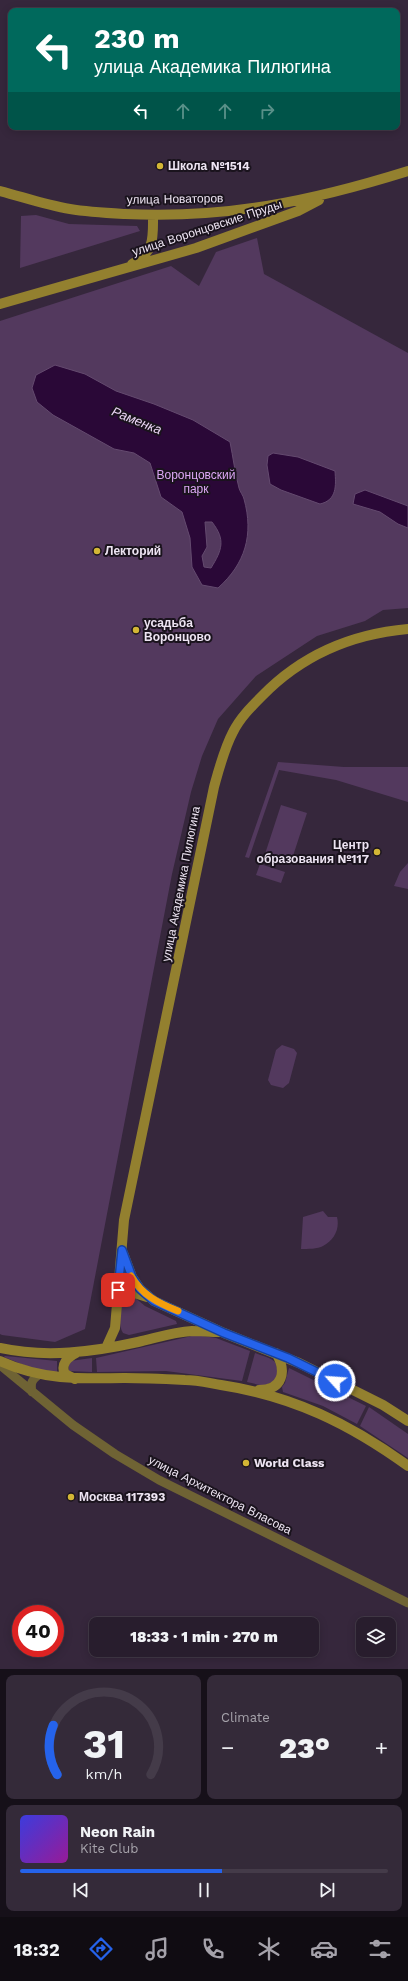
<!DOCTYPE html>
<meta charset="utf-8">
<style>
:root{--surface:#281d2d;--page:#342a39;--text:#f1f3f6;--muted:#a5a2aa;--line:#443b49;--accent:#2563eb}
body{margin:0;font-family:"Work Sans",sans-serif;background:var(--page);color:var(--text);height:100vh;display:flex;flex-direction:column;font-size:15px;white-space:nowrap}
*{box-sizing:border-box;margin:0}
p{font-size:13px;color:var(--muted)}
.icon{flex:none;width:22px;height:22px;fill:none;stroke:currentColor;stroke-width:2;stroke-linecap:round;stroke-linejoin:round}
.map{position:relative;height:1669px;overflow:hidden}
.drawer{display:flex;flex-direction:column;gap:6px;padding:6px;background:#161019;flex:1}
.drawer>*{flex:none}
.banner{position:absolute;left:8px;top:8px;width:392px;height:122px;border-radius:8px;box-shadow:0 2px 10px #0003,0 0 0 1px var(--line);background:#00695c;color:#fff;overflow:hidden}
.tools{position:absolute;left:356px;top:1617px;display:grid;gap:8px}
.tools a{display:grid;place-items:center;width:40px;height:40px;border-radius:8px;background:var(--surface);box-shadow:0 2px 10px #0003,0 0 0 1px var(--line);font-size:20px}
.speed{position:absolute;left:12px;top:1605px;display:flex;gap:8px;font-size:20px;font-weight:700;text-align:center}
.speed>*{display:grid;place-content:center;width:52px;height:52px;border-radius:50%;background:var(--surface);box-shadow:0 2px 10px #0003,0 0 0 1px var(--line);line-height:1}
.speed .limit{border:6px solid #d22;background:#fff;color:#111}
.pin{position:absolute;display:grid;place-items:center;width:34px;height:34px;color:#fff;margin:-17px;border-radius:8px;box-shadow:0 2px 6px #0006}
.me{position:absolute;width:44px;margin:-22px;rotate:296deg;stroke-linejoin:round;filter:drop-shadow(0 0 3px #0008)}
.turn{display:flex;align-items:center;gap:14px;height:84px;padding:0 20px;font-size:18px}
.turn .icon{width:52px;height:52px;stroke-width:2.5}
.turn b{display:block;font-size:28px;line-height:34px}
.lanes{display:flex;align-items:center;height:38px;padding:0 20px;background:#0003;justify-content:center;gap:20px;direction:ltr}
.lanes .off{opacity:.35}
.big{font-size:30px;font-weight:800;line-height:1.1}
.drawer .widget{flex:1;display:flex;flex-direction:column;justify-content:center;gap:6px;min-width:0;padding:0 14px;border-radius:8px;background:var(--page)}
.drawer .dial{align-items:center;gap:0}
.dial svg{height:104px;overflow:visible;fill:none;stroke:var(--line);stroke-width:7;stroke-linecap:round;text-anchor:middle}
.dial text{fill:var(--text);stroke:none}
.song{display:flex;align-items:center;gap:12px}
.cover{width:48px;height:48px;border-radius:6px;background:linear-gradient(135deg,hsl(240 70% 55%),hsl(300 70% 35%))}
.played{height:4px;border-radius:2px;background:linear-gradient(90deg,var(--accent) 55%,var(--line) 55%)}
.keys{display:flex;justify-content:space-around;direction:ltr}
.heat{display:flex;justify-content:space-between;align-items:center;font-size:22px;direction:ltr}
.drawer .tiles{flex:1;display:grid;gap:6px;grid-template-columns:1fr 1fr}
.widget:last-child{grid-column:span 2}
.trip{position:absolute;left:89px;top:1617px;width:230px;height:40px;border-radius:8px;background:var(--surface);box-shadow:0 2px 10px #0003,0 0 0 1px var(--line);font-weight:800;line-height:40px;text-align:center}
.tab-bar{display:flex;height:64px;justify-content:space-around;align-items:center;background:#100c12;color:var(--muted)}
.tab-bar .icon{width:28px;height:28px}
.tab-bar .selected{color:var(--accent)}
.tab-bar b{font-size:18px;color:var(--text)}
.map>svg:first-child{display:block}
.green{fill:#53395e}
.water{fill:#2a0837;stroke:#644a6f;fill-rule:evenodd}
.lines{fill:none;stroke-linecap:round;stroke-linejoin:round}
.street{stroke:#6f6334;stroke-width:9}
.secondary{stroke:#93802f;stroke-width:10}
.route-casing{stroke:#184099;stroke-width:10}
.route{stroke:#2563eb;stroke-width:7}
.slow{stroke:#f59e0b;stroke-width:7}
.poi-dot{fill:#d3b635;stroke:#1a131d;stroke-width:1.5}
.labels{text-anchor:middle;stroke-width:4;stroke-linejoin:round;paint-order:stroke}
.poi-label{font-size:12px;font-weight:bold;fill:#ede4f2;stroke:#1a131d;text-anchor:start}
.street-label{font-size:12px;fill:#ede4f2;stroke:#1a131d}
.park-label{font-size:12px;fill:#dca7f4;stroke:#1a131d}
.water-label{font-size:13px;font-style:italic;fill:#ebd5f5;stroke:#1a131d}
</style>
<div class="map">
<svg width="408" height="1669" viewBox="0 0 408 1669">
<rect width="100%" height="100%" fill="#36273c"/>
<!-- green -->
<path class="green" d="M 36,215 L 69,224 L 137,226 L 140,231 L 20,268 L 21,216 Z
M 257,238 L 264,274 L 408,353 L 408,608 L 383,610 L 365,621 L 317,636 L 256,676 L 218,719 L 202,756 L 191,792 L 172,874 L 85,1329 L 55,1342 L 2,1335 L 0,1334 L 0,321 L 171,266 L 199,286 L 216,252 Z
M 278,762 L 344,767 L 408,767 L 408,802 L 336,780 L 279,770 L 249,858 L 245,857 Z
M 281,805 L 307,813 L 291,862 L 265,854 Z
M 408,863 L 408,889 L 394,886 L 400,872 Z
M 260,864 L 285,872 L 281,883 L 256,875 Z
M 282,1045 L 294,1049 L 297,1053 L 289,1083 L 283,1088 L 271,1085 L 268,1080 L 276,1050 Z
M 323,1211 L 328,1217 L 337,1217 C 340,1229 334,1240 323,1246 C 318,1249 307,1249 301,1249 L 303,1217 Z
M 125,1294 L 133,1296 L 145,1306 L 176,1321 L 177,1324 L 129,1335 L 123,1333 C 117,1324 120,1302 125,1294 Z
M 196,1335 L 216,1338 L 250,1351 L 242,1381 L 166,1371 L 97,1372 L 96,1358 Z
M 255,1353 C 274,1360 280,1359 276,1380 L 264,1386 L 247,1382 Z
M 5,1356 L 57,1361 L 57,1373 L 29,1367 L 4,1357 Z
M 92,1358 L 92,1372 L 69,1371 L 69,1363 L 70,1361 Z
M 289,1368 L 366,1406 L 357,1424 L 323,1406 L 283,1392 L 282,1387 L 285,1383 Z
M 369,1407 L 408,1434 L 408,1458 L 360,1426 Z"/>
<!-- water -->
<path class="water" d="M 55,365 L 85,374 L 116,391 L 154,404 L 193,420 L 230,442 C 233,457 235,473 239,488 C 240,492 243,495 244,499 C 254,535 245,564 218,588 L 202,585 L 192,567 L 190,538 L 182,512 L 161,497 L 150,463 L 134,453 L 114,449 L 53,415 L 37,402 L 32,388 L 36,375 ZM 205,522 L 212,522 C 226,540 222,550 211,568 L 204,567 L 202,556 L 207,547 Z
M 273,453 L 298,457 L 335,471 C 336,486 337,500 320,504 L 281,490 L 270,484 L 267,465 L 268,456 Z
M 365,490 L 408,506 L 408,528 L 398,524 L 380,512 L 353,504 L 355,494 Z"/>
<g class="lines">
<!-- street -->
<path class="street" d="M 0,1365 L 73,1425 L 115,1454 L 159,1480 L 408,1603
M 32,1392 C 30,1383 32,1379 40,1374"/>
<!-- secondary -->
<path class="secondary" d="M 0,191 C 23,197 46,205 70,209 C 88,212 107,213 125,214 C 226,219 312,201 408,171
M 132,264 C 155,251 153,239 153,215
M 0,304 L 196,248 L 298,211 L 319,200
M 123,1253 L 132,1277 L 140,1289 L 154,1301 L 224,1333 L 299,1363 L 383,1405 L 408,1421
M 117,1300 L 121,1292 L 125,1290 L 147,1297
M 0,1348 C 46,1358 93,1352 138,1342 C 156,1338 173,1332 192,1331 C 201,1331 210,1332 219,1332
M 106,1348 L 115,1328 L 124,1220 L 214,787 C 219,769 224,749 233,732 C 240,718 251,707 262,696 C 302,655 351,634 408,629
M 0,1361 C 42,1380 79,1379 125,1378 C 145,1378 165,1379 185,1380 C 197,1380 209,1383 221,1385 C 293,1396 350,1424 408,1466
M 75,1379 L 65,1374 C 60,1364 68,1357 76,1353
M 259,1390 C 283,1390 287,1371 276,1353"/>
</g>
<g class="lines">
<!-- route casing -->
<g class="route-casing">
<path id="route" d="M 118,1290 L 122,1250 L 132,1277 L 140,1289 L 154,1301 L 224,1333 L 288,1358 L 335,1381"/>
</g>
<!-- route -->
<use href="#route" class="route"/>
<!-- slow -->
<path class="slow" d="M 131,1276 C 142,1295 158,1303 178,1311"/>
</g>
<!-- markers -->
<g class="poi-dot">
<circle cx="160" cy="166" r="4"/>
<circle cx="97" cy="551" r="4"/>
<circle cx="136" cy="630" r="4"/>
<circle cx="377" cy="852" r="4"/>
<circle cx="246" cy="1463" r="4"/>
<circle cx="71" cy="1497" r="4"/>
</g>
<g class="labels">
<!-- poi labels -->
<g class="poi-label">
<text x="168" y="170">Школа №1514</text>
<text x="105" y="555">Лекторий</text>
<text x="144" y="627">усадьба<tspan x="144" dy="14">Воронцово</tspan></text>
<text x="369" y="849" text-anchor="end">Центр<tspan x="369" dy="14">образования №117</tspan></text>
<text x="254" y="1467">World Class</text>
<text x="79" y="1501">Москва 117393</text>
</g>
<!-- street labels -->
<g class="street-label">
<text transform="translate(175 199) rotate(-1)" y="4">улица Новаторов</text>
<text transform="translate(207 228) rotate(-18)" y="4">улица Воронцовские Пруды</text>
<text transform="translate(181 884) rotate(-79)" y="4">улица Академика Пилюгина</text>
<text transform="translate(220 1495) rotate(27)" y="4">улица Архитектора Власова</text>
</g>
<!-- park labels -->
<g class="park-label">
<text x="196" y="479">Воронцовский<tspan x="196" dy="14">парк</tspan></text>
</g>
<!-- water labels -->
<g class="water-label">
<text transform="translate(137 420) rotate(22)" y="5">Раменка</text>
</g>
</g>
</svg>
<div class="tools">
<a><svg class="icon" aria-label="layers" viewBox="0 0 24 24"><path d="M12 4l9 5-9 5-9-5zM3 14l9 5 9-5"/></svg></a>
</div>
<div class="speed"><div class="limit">40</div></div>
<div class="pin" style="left:118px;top:1290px;background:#d93025"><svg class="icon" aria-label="arrive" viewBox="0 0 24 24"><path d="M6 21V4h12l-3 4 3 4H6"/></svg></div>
<svg class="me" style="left:335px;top:1381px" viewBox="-20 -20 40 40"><circle r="17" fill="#2563eb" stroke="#fff" stroke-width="3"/><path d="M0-11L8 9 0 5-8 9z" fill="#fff"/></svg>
<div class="trip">18:33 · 1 min · 270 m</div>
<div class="banner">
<div class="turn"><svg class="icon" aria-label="left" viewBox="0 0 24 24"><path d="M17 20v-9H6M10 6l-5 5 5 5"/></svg><div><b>230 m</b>улица Академика Пилюгина</div></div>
<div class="lanes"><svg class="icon" aria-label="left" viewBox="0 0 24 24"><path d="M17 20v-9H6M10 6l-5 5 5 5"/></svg><svg class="icon off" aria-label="ahead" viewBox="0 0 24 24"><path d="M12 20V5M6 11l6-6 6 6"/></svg><svg class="icon off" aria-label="ahead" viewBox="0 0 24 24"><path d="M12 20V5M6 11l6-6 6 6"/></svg><svg class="icon off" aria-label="right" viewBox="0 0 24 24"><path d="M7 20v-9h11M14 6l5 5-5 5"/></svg></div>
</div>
</div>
<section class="drawer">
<div class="tiles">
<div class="widget dial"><svg viewBox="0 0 100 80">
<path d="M14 69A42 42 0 1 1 86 69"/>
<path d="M14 69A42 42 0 0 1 11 31" stroke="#2563eb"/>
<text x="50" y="56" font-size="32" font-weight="700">31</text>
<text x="50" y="72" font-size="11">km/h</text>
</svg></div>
<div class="widget"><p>Climate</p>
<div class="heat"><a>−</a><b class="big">23°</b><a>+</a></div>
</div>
<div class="widget">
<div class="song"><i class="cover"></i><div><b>Neon Rain</b><p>Kite Club</p></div></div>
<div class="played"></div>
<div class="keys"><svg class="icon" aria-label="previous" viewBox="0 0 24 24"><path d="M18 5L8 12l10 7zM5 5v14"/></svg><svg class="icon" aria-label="pause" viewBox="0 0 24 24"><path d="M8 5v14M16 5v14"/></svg><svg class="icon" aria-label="next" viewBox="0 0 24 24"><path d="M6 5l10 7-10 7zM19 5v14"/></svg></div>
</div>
</div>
</section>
<nav class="tab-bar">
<b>18:32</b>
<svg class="icon selected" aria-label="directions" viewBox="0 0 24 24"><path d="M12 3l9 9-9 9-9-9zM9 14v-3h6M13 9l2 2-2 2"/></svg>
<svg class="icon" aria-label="music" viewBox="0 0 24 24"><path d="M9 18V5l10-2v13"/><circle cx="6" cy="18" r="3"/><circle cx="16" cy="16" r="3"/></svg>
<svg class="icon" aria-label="phone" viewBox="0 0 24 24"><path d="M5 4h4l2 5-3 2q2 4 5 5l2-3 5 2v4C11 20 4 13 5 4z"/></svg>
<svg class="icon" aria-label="climate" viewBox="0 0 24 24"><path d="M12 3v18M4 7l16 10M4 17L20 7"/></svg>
<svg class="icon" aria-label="car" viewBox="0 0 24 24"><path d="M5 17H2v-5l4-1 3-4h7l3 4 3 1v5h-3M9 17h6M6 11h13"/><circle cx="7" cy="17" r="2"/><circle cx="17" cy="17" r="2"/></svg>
<svg class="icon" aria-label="filters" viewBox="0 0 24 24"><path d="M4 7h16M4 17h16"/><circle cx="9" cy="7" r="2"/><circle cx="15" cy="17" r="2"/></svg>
</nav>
